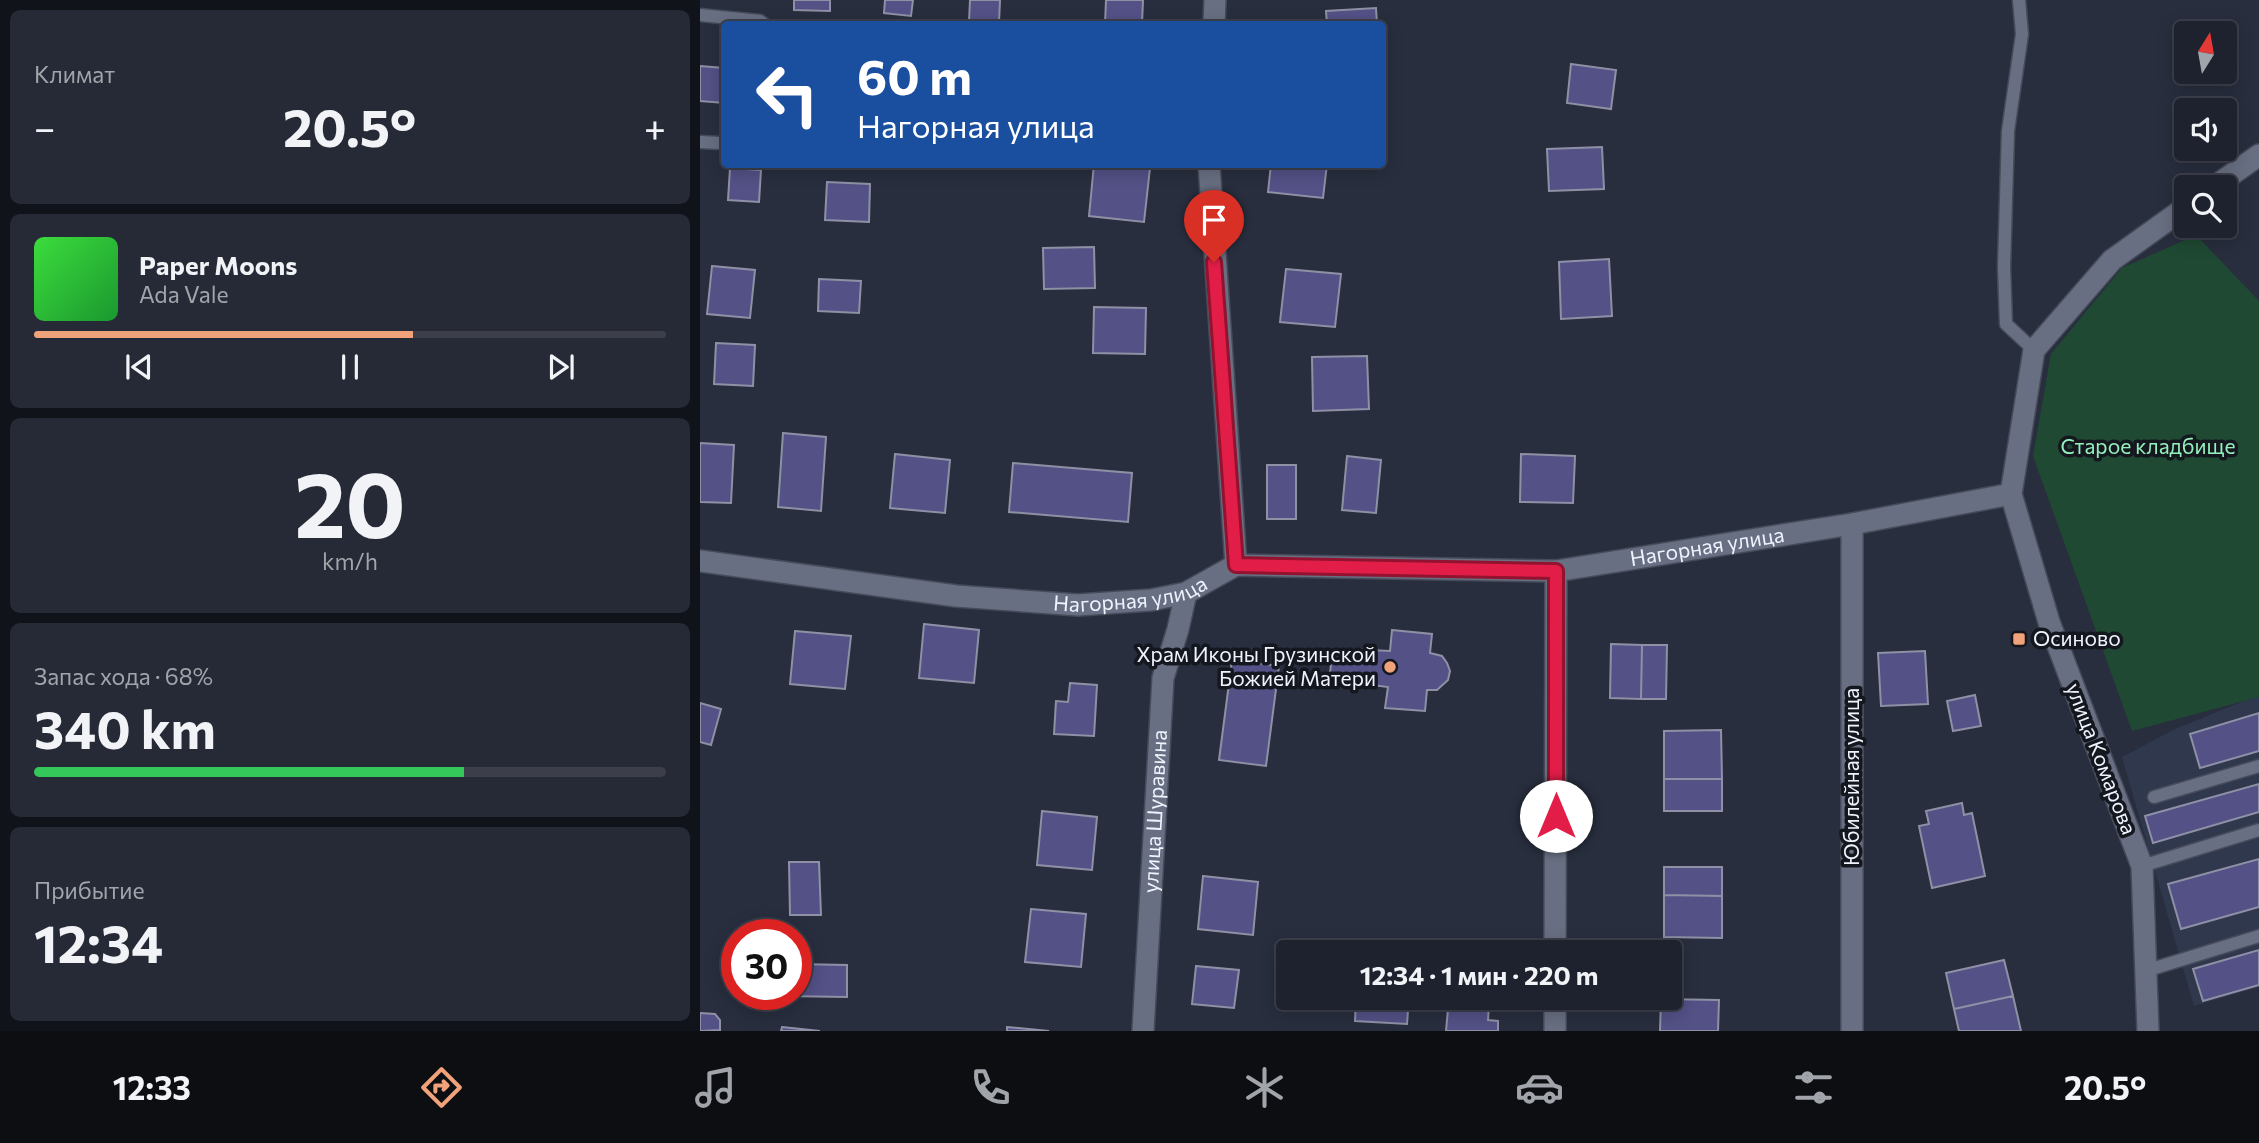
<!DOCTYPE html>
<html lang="ru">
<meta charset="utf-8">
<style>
:root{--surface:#1e222e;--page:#262a36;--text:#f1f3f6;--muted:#a1a4aa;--line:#3c3f4a;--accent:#f0a27a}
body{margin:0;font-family:Commissioner,sans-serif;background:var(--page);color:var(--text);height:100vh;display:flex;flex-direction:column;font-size:26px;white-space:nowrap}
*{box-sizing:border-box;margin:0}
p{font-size:23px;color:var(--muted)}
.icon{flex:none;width:38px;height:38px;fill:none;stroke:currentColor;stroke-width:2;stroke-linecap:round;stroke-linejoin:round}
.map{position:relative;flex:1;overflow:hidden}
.drawer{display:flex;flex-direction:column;gap:10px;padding:10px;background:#101319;width:700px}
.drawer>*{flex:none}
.guide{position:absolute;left:21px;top:21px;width:665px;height:147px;border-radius:7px;box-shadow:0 4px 18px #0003,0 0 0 2px var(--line);background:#1a4fa0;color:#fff;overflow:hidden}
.needle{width:46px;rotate:11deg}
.tools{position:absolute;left:1474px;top:21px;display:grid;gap:14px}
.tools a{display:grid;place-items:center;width:63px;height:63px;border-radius:7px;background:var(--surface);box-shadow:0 4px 18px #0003,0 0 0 2px var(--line);font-size:35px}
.speed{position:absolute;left:21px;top:919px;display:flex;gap:14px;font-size:35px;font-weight:700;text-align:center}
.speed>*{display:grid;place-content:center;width:91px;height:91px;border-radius:50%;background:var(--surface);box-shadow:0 4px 18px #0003,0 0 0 2px var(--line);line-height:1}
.speed .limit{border:10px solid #d22;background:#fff;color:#111}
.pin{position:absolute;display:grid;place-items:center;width:60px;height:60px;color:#fff;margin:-72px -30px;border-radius:50% 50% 50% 0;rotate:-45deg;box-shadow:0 0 7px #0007}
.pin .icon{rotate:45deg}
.me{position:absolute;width:77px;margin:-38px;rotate:0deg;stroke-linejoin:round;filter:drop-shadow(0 0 5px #0008)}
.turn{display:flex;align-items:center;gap:24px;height:147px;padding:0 21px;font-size:32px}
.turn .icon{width:91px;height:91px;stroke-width:2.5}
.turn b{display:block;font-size:49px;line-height:60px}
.big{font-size:52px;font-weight:700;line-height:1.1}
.drawer .tile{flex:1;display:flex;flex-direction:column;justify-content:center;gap:10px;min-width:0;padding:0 24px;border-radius:10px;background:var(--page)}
.drawer .dial{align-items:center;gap:0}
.dial b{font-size:91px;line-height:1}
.song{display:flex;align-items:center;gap:21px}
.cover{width:84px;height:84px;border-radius:10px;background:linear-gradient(135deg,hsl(120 70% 55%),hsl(130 70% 35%))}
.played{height:7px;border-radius:4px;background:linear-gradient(90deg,var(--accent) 60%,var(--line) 60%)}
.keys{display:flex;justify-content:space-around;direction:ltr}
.heat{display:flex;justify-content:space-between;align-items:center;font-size:38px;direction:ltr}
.charge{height:10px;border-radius:5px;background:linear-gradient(90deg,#34c759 68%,var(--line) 0)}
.trip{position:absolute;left:576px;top:940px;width:406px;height:70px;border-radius:7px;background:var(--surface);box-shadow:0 4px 18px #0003,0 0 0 2px var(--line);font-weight:700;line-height:70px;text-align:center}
.tab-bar{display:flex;height:112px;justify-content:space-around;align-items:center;background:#0c0e12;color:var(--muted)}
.tab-bar .icon{width:49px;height:49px}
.tab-bar .on{color:var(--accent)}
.tab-bar b{font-size:32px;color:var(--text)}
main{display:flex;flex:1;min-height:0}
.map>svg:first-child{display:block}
.built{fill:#30384e}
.green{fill:#1f4933}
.building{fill:#535186;stroke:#8f90a5;stroke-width:2}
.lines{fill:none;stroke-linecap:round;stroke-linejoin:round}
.lane-casing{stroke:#464b59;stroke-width:15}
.street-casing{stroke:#464b59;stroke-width:24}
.secondary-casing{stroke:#464b59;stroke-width:24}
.lane{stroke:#686f82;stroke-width:12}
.street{stroke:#686f82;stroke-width:21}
.secondary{stroke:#686f82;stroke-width:21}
.route-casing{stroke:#92132f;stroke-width:18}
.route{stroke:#e11d48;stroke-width:12}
.poi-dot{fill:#f0a27a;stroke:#14171e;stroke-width:2.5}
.labels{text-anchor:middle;stroke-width:7;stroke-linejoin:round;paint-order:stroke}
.park-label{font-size:21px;fill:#93f0bc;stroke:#14171e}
.street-label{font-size:21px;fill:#eff3fe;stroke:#14171e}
.poi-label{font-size:21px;fill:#eff3fe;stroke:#14171e;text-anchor:start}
</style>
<main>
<section class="drawer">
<div class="tile"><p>Климат</p>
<div class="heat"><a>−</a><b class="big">20.5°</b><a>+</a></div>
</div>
<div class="tile">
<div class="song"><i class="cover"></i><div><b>Paper Moons</b><p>Ada Vale</p></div></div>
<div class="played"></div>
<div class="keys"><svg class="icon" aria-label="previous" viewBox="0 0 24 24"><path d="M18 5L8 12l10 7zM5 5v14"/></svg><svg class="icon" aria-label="pause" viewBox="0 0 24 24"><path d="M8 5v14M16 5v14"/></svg><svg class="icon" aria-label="next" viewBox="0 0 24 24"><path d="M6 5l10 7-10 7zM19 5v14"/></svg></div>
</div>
<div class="tile dial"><b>20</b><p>km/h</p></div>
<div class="tile"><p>Запас хода · 68%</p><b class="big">340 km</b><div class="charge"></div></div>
<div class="tile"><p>Прибытие</p><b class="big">12:34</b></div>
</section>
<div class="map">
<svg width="1559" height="1031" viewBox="0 0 1559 1031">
<rect width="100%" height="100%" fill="#282e3e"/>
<!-- built -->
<path class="built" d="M 1559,695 L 1559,987 L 1494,1006 L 1422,757 L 1475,729 Z"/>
<!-- green -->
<path class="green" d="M 1496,235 L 1559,301 L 1559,697 L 1432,731 L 1333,456 L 1351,354 L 1422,268 Z"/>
<!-- building -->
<path class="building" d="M 94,0 L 130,0 L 130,11 L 94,10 Z
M 185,0 L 213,0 L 211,16 L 184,13 Z
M 270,0 L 300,0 L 299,23 L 269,22 Z
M 406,0 L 443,0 L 442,24 L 405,24 Z
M 676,8 L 677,24 L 627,24 L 626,11 Z
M 871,64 L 916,70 L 911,109 L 867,103 Z
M 0,66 L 24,68 L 24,103 L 0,101 Z
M 902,147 L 904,189 L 849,191 L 847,149 Z
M 394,164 L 450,168 L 444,222 L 389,216 Z
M 571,164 L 627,164 L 623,198 L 568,192 Z
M 30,168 L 61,170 L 59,202 L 28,200 Z
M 127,182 L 170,184 L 169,222 L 125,220 Z
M 394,247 L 395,288 L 344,289 L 343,248 Z
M 909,259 L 912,316 L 861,319 L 859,262 Z
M 12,266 L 55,270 L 50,318 L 7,314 Z
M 586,269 L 641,274 L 635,327 L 580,322 Z
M 119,279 L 161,281 L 159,313 L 118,311 Z
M 394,307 L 446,308 L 445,354 L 393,353 Z
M 16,343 L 55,345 L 53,386 L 14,384 Z
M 667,356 L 669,409 L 613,411 L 612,357 Z
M 83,433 L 126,437 L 121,511 L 78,507 Z
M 0,443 L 34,445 L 31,503 L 0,502 Z
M 195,454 L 250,460 L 245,513 L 190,508 Z
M 821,454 L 875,456 L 873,503 L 820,502 Z
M 647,456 L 681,460 L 676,513 L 642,510 Z
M 313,463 L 432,473 L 428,522 L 309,512 Z
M 567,465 L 596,465 L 596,519 L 567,519 Z
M 224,624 L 279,630 L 274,683 L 219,678 Z
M 692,630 L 732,634 L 730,653 L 742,656 L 747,663 L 750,671 L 748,680 L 737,690 L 727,690 L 725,711 L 685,708 L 688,687 L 649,682 L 648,676 L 630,674 L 632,653 L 650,655 L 651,649 L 690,651 Z
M 95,631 L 151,636 L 145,689 L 90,684 Z
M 911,644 L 942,645 L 941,699 L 910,698 Z
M 942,645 L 967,645 L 966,699 L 941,699 Z
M 1225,651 L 1228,704 L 1181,706 L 1178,653 Z
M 532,660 L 579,666 L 566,766 L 519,760 Z
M 370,683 L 397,685 L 394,736 L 354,734 L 356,701 L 368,702 Z
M 1275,695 L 1281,726 L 1253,731 L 1247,701 Z
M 0,703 L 21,709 L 11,745 L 0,742 Z
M 1559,713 L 1559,751 L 1500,768 L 1490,734 Z
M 1021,730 L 1022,779 L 964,779 L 964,731 Z
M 964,779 L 1022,779 L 1022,811 L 964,811 Z
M 1559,784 L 1559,812 L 1453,843 L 1445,816 Z
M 1262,803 L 1264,815 L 1272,813 L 1285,876 L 1232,888 L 1219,826 L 1229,824 L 1226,811 Z
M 342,811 L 397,817 L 392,870 L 337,865 Z
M 1559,859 L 1559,907 L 1481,929 L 1468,884 Z
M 89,862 L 119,862 L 121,915 L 90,915 Z
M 964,867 L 1022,867 L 1022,896 L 964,895 Z
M 503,876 L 558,882 L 553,935 L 498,929 Z
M 964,895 L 1022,896 L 1022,938 L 964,937 Z
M 331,909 L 386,914 L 381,967 L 325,962 Z
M 1559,950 L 1559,985 L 1503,1001 L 1493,969 Z
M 1304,960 L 1313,996 L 1254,1009 L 1246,973 Z
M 96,964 L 147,965 L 147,997 L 82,996 L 96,994 Z
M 496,966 L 539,970 L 534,1008 L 492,1004 Z
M 1313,996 L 1321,1031 L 1259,1031 L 1254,1009 Z
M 656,998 L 709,998 L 707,1024 L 655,1021 Z
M 749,998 L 794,998 L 793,1004 L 789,1004 L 788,1020 L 798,1021 L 798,1031 L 746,1031 Z
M 961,999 L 1019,1000 L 1018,1031 L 960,1031 Z
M 0,1013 L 15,1014 L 20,1020 L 20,1030 L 0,1031 Z
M 82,1027 L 120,1031 L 81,1031 Z
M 307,1027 L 349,1031 L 307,1031 Z"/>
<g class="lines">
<!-- lane casing -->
<g class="lane-casing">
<path id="lane" d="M 1319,0 L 1322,34 L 1308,131 L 1304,267 L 1306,324 L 1334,350
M 0,15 L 60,21 L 64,24
M 0,142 L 20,143
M 1454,797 L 1559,766
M 1442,866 L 1559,830
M 1445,971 L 1559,936"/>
</g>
<!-- street casing -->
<g class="street-casing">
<g id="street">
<path d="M 514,24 L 515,0"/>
<path d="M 509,164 L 536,565"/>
<path d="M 1152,524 L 1152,1031"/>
<path id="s1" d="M 0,561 L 256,596 L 378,605 L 451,600 L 486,593 L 536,565 L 856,571 L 1152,524 L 1311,494"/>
<path d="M 855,952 L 856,571"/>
<path id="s2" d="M 443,1031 L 463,678 L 478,629 L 486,593"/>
<path d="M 855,1031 L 855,998"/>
</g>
</g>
<!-- secondary casing -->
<g class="secondary-casing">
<path id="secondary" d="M 1514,187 L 1559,155
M 1448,1031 L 1442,866 L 1349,622 L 1311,494 L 1334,350 L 1412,260 L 1486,207"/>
</g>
<!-- lane -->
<use href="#lane" class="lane"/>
<!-- street -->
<use href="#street" class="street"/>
<!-- secondary -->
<use href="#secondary" class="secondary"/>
</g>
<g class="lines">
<!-- route casing -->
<g class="route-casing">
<path id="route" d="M 514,262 L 536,565 L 856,571 L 856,816"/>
</g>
<!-- route -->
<use href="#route" class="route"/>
</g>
<!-- markers -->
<g class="poi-dot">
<rect x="1312" y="632" width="14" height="14" rx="3.5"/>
<circle cx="690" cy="667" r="7"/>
</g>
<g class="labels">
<!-- park labels -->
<g class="park-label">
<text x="1448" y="454">Старое кладбище</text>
</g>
<!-- street labels -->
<g class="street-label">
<text dy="7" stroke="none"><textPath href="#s1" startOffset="1020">Нагорная улица</textPath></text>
<text dy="7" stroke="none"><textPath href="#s1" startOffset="434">Нагорная улица</textPath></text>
<text transform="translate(1401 759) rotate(69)" y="7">улица Комарова</text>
<text transform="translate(1152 777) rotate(-90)" y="7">Юбилейная улица</text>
<text dy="7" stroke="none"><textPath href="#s2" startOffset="220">улица Шуравина</textPath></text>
</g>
<!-- poi labels -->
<g class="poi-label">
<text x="1333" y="646">Осиново</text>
<text x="676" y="662" text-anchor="end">Храм Иконы Грузинской<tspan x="676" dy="24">Божией Матери</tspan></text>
</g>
</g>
</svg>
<div class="tools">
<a><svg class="needle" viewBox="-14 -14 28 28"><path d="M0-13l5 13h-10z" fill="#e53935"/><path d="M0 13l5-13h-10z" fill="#a1a4aa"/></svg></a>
<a><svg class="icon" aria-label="sound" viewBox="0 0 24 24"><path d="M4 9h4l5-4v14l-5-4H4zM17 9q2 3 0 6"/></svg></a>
<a><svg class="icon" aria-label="search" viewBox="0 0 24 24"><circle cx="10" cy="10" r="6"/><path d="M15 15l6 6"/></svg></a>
</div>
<div class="speed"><div class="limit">30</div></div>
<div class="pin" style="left:514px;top:262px;background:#d93025"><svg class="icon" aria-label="arrive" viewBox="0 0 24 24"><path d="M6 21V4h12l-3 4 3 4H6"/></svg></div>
<svg class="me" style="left:856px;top:816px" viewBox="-20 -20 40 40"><circle r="19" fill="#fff"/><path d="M0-13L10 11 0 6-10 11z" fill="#e11d48"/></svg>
<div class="trip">12:34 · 1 мин · 220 m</div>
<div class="guide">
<div class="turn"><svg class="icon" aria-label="left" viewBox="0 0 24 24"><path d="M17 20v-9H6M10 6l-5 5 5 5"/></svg><div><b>60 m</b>Нагорная улица</div></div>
</div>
</div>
</main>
<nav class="tab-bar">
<b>12:33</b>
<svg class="icon on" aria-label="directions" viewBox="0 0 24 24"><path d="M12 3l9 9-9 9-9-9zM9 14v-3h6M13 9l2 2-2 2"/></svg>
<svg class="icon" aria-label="music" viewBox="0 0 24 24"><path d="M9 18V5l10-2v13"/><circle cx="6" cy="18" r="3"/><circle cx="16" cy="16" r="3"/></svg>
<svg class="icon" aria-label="phone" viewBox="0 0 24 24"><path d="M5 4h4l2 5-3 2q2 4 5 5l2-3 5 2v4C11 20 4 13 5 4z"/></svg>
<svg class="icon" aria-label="climate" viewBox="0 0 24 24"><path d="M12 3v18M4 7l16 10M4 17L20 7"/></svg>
<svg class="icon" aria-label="car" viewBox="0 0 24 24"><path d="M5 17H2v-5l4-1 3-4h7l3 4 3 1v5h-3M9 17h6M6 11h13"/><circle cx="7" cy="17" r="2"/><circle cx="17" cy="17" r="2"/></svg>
<svg class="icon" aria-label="filters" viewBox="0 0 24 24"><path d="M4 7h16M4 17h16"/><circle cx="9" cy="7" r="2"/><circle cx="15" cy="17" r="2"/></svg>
<b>20.5°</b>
</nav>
